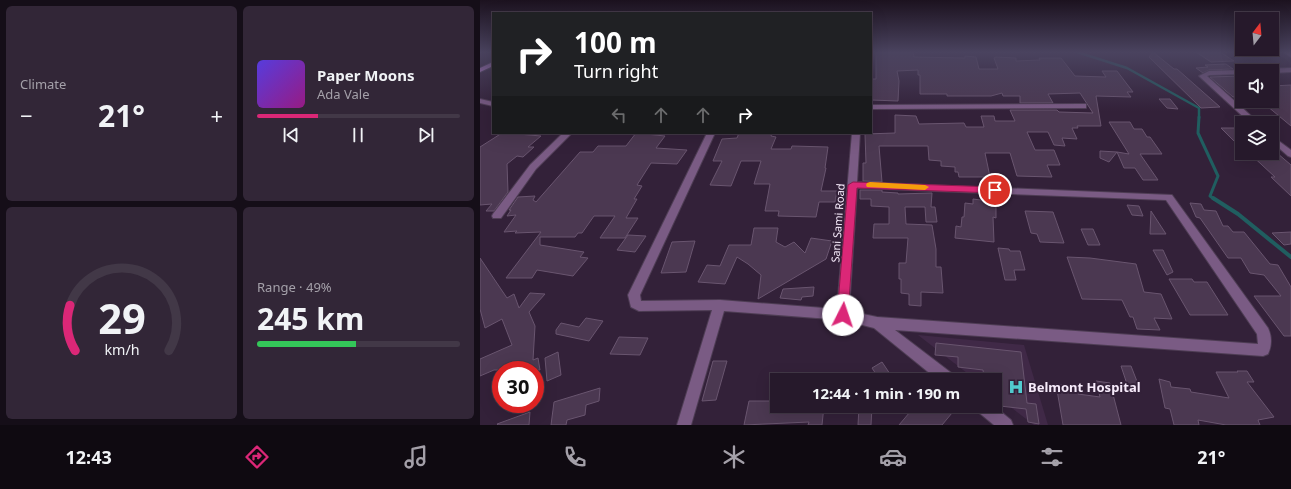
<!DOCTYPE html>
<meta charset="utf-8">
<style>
:root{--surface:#26192b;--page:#322637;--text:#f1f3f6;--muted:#a4a0a9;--line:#423847;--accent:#db2777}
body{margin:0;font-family:"Noto Sans",sans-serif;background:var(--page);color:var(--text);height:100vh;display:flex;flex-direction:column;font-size:15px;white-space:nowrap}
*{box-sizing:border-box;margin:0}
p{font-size:13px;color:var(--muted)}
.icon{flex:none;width:22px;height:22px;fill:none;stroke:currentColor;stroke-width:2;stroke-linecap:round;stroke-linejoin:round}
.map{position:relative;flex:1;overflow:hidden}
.details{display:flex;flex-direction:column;gap:6px;padding:6px;background:#150e18;width:480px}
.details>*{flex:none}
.hud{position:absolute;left:12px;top:12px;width:380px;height:122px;border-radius:0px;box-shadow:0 4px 16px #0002,0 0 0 1px var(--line);background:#202124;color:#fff;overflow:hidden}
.needle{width:26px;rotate:16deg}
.fabs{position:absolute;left:755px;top:12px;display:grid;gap:8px}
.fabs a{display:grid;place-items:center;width:44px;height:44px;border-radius:0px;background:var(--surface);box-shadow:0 4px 16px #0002,0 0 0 1px var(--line);font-size:20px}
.speed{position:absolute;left:12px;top:361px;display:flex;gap:8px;font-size:20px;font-weight:700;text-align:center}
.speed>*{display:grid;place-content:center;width:52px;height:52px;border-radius:50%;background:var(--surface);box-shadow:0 4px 16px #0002,0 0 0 1px var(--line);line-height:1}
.speed .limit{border:6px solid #d22;background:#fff;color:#111}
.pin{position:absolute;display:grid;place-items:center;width:34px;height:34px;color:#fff;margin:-17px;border:2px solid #fff;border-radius:50%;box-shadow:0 1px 4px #0007}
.me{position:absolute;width:44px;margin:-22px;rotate:4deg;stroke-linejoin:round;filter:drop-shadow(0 0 3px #0008)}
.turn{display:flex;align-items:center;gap:14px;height:84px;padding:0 16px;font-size:18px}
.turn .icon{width:52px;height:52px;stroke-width:2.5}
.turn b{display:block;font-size:28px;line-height:34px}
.lanes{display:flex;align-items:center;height:38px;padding:0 16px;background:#0003;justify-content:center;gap:20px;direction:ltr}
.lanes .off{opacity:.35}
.big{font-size:30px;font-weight:700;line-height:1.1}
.details .widget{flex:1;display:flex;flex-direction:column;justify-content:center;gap:6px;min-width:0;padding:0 14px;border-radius:6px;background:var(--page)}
.details .dial{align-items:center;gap:0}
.dial svg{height:104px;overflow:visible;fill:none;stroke:var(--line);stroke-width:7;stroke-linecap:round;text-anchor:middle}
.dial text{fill:var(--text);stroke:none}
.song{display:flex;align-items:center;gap:12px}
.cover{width:48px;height:48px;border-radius:6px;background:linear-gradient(135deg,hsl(250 70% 55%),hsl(310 70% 35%))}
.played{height:4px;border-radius:2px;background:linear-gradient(90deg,var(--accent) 30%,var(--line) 30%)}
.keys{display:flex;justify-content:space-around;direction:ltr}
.heat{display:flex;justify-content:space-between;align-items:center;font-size:22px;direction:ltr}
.charge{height:6px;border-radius:3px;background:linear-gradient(90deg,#34c759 49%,var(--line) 0)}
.details .tiles{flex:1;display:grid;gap:6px;grid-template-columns:repeat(2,1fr)}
.trip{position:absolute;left:290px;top:373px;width:232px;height:40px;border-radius:0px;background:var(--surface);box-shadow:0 4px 16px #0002,0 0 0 1px var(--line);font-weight:700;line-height:40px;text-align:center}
.menu{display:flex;height:64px;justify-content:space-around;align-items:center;background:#0f0a11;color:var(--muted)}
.menu .icon{width:28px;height:28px}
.menu .current{color:var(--accent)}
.menu b{font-size:18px;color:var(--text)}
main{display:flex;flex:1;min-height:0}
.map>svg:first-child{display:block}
.built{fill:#402947}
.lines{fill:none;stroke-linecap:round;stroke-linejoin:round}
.stream-far2{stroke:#205e60;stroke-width:2.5}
.stream-far1{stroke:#205e60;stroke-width:3}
.stream{stroke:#205e60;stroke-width:4}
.building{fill:#4b3851;stroke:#69556f}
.minor-casing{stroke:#4e3d54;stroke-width:2}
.major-casing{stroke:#4e3d54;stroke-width:2}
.minor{fill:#7a5b84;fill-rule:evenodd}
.major{fill:#cb8adf;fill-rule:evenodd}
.route{fill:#db2777;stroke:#8e194d}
.slow{fill:#f59e0b}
.labels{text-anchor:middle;stroke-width:4;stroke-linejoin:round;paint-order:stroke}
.street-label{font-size:11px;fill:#f7ebfb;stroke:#332139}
.near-poi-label{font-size:13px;font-weight:bold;fill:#f7ebfb;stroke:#332139;text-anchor:start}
</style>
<main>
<section class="details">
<div class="tiles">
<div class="widget"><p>Climate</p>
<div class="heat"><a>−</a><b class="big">21°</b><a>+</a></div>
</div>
<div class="widget">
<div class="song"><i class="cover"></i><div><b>Paper Moons</b><p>Ada Vale</p></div></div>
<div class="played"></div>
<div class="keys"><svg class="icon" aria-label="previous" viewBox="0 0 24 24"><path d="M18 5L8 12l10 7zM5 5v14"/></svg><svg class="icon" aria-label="pause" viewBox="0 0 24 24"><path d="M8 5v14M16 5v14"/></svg><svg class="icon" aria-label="next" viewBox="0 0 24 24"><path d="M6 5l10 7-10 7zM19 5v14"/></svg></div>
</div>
<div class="widget dial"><svg viewBox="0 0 100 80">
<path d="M14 69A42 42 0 1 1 86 69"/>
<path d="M14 69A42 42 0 0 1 10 34" stroke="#db2777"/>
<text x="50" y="56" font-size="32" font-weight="700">29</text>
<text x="50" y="72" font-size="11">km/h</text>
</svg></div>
<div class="widget"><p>Range · 49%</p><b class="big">245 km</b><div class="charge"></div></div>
</div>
</section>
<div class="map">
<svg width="811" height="425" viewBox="0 0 811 425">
<rect width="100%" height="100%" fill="#332139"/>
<!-- built -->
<path class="built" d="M 438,335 L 544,345 L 568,425 L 554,425 L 515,395 L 515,380 L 496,380 Z"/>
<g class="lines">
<!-- stream-far2 -->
<path class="stream-far2" d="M 597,52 L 647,68 L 719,108 L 719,118"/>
<!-- stream-far1 -->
<path class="stream-far1" d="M 719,117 L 718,133 L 738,176 L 730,196 L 734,199"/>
<!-- stream -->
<path class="stream" d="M 733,198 L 758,214 L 811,257"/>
</g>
<!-- building -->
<path class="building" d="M 396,52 L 433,52 L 434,57 L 485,58 L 485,56 L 496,57 L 499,69 L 518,69 L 514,58 L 516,57 L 536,58 L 536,61 L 560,60 L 559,58 L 581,58 L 595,76 L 626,77 L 622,71 L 637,71 L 653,92 L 647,92 L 651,97 L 616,96 L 621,126 L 597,126 L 598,128 L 592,128 L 597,139 L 582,138 L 585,146 L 574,145 L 568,132 L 547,132 L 555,150 L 574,150 L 580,165 L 567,165 L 572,177 L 537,176 L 530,153 L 505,153 L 510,177 L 479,177 L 478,172 L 475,172 L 475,167 L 461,166 L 461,161 L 449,160 L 448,146 L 399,146 L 402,182 L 383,181 L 383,163 L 386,163 L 385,134 L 415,133 L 415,115 L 436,116 L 439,124 L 484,123 L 486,127 L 504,127 L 501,116 L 514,116 L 515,121 L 535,121 L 530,110 L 577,110 L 579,112 L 613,113 L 600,93 L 568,94 L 573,103 L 540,103 L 540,96 L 523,96 L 522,93 L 511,96 L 467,96 L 467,94 L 440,94 L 440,75 L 438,75 L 438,70 L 417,71 L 419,81 L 418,101 L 391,100 L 391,79 L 396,79 Z
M 673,52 L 694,69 L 697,69 L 740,107 L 721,108 L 669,57 Z
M 716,52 L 740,52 L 754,61 L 731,62 Z
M 746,64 L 753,69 L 729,70 L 723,73 L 716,68 L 728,67 L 725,65 Z
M 762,76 L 762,97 L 753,97 L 730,77 Z
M 811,85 L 811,126 L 781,101 L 792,101 L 792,86 Z
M 679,99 L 690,99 L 698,109 L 687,108 Z
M 629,122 L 650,122 L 654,129 L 662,129 L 667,137 L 670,137 L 682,154 L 660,154 L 678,180 L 663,180 L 655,168 L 644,168 L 637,152 L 649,154 Z
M 741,128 L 762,128 L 762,149 Z
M 22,133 L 40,133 L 38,134 L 61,136 L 48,147 L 54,147 L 43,157 L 37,156 L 27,164 L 28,192 L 14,211 L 6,211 L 12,204 L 0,205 L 0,147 Z
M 156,133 L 185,136 L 176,148 L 207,150 L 197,164 L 171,163 L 157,185 L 162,186 L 154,199 L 157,199 L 146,218 L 158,218 L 145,238 L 120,238 L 135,216 L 114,216 L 102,233 L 98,233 L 95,237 L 60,237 L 60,245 L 104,252 L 100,257 L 108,258 L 93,276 L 57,270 L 52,278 L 26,278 L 61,232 L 35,233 L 37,231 L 24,232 L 36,215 L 27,216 L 31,210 L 29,210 L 38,197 L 55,196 L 53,200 L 56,202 L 100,152 L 113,152 L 118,146 L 146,146 Z
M 259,133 L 292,133 L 291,136 L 296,137 L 291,149 L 311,149 L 312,146 L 348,147 L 345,168 L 346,168 L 341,191 L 357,191 L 355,202 L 339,202 L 336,217 L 298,216 L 299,211 L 285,211 L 290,184 L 274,184 L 281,161 L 261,161 L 251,186 L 230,185 L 242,161 L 233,161 L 242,139 L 257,138 Z
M 620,151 L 637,152 L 629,162 L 620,158 Z
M 769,153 L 797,153 L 811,165 L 811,196 L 791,177 L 795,177 Z
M 380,190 L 402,190 L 402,192 L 418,193 L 418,194 L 452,193 L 451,207 L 455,207 L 457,222 L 446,222 L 445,207 L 425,207 L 426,224 L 452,225 L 456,249 L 456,267 L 461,267 L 463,293 L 441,292 L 441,306 L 429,305 L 429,294 L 421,293 L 421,279 L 419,279 L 419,263 L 426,263 L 428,238 L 393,238 L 394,224 L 409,224 L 409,207 L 391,206 L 391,199 L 380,199 Z
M 493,199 L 516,202 L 516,218 L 513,217 L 514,242 L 475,238 L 476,226 L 481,227 L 482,217 L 484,217 L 485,203 L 493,204 Z
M 710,203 L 721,204 L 724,210 L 736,211 L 743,226 L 748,226 L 753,232 L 764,232 L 790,264 L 798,265 L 811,287 L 811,336 L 804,336 L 774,296 L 801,296 L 784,275 L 770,273 L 761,258 L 748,258 L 720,218 L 716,217 Z
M 647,205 L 659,206 L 663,216 L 652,215 Z
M 545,211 L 573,212 L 584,243 L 560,242 L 557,234 L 551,233 Z
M 671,211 L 686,234 L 670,234 Z
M 274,228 L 298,228 L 296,242 L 305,247 L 314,242 L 325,253 L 331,238 L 352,241 L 346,259 L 278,299 L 281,275 L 268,264 L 257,257 L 245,284 L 218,282 L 227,265 L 240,266 L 249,245 L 271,245 Z
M 601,229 L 613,229 L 620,245 L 608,245 Z
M 811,232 L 811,244 L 804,245 L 792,233 Z
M 148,235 L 166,236 L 155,252 L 137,250 Z
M 215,241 L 206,272 L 181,273 L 192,242 Z
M 518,248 L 529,249 L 530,251 L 540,251 L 545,270 L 534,270 L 536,280 L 525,280 Z
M 673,250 L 683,250 L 693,272 L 687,275 Z
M 587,257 L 610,258 L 656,264 L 664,292 L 681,294 L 692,319 L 674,318 L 680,330 L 657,329 L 653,317 L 650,317 L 642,300 L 602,299 Z
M 0,258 L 27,298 L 34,294 L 39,308 L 50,293 L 65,294 L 49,312 L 55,326 L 53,360 L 58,358 L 60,370 L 14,370 L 0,376 L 0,359 L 32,345 L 22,319 L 5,328 L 0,309 Z
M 689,279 L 712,279 L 714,282 L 727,282 L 748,315 L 710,315 Z
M 334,287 L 333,296 L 322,297 L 321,300 L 300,298 L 303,289 Z
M 106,318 L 123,321 L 109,341 L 76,334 L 76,330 L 81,323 L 99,327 Z
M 139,337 L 168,338 L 160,355 L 130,354 Z
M 456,343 L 541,352 L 547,403 L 556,404 L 559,424 L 548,422 L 546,409 L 520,406 L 518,378 L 504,376 L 503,370 L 478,367 L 478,357 L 455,355 Z
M 78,352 L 81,375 L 67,381 L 65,358 Z
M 233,361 L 247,361 L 236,400 L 222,401 Z
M 402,362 L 414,380 L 400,380 L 392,368 Z
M 641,366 L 651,366 L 658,384 L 647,384 Z
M 757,371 L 767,371 L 774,382 L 767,382 L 794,417 L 778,420 L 780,425 L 746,425 L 718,420 L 719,425 L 694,425 L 690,409 L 685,408 L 679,379 L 690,382 L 691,387 L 710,389 L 711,392 L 749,398 L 736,372 L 758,372 Z
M 616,381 L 630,383 L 641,425 L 583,425 L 576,384 L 596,386 L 598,394 L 620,397 Z
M 120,388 L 119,401 L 106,405 L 105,415 L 87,420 L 86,425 L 71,425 L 74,402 Z
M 269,401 L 297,401 L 297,406 L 344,406 L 342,425 L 328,425 L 329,422 L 264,425 Z
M 435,406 L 463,406 L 472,413 L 462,425 L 419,425 Z
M 379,407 L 392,407 L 391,425 L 378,425 Z
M 50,412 L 49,425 L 18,425 L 17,424 Z"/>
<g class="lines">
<!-- minor casing -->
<g class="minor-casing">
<path id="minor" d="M 803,52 L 811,52 L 811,57 Z
M 811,68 L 811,72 L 792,73 L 792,71 L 779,71 L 782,69 Z
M 762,70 L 765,71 L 762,71 L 762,74 L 730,75 L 727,76 L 779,123 L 770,123 L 719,76 L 729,71 Z
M 0,99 L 13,102 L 13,106 L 0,103 Z
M 603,104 L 606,104 L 606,108 L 391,109 L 391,105 Z
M 83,133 L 92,133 L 56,169 L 21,218 L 13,218 L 12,216 L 13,214 L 50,165 Z
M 227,133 L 235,133 L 160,295 L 161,301 L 240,300 L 357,309 L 372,133 L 380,133 L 377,182 L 692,195 L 788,328 C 792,337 792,345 788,354 L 783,356 L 415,330 L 474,375 L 476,380 L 458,380 L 394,328 L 363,320 L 244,311 L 211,425 L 197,425 L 232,310 L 159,311 L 151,307 L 148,295 ZM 377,188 L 686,200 L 777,334 L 778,344 L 397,317 L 369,311 Z
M 792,136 L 811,150 L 811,157 L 808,156 L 792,142 Z
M 495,406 L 514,406 L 531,420 L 533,425 L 514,425 L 497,411 Z"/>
</g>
<!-- major casing -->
<g class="major-casing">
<path id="major" d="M 13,62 L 13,66 L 0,72 L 0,68 Z"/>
</g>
<!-- minor -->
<use href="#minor" class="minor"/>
<!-- major -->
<use href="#major" class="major"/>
</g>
<!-- sky -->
<linearGradient id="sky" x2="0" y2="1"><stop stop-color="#1c121f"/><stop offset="0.47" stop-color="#4a435f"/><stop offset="1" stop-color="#4a435f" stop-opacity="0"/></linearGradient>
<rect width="811" height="111" fill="url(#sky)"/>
<!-- route -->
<path class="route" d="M 373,182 L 515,187 L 519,190 L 515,193 L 377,188 L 368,315 L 367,318 L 363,320 L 359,318 L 357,315 L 368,185 Z"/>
<!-- slow -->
<path class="slow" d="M 390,182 L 445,185 L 449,187 L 445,190 L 387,187 L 386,185 L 387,183 Z"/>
<!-- icons -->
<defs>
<g id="hospital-bare" transform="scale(1.2)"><path d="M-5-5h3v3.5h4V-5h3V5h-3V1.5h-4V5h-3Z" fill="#52ccd0" stroke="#332139" stroke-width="2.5" paint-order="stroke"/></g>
</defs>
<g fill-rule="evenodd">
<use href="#hospital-bare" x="536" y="387"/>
</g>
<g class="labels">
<!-- street labels -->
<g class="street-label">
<text transform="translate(358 223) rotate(-86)" y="4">Sani Sami Road</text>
</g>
<!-- near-poi labels -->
<g class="near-poi-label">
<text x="548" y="392">Belmont Hospital</text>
</g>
</g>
</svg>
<div class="fabs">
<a><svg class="needle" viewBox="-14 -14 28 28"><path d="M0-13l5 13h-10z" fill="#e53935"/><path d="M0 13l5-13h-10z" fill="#a4a0a9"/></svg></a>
<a><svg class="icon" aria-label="sound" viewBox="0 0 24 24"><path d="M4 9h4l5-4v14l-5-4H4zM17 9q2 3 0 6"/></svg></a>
<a><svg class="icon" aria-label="layers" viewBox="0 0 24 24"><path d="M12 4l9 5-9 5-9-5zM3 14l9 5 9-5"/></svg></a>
</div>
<div class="speed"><div class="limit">30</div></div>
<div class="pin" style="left:515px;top:190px;background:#d93025"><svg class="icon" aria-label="arrive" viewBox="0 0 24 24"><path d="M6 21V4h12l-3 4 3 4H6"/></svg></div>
<svg class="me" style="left:363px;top:315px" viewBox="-20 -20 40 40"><circle r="19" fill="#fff"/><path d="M0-13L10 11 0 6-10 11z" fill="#db2777"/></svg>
<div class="trip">12:44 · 1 min · 190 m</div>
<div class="hud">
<div class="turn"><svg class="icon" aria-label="right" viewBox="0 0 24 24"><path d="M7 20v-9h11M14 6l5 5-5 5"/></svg><div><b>100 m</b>Turn right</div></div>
<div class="lanes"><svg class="icon off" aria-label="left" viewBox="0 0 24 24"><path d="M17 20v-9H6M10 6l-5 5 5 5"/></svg><svg class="icon off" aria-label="ahead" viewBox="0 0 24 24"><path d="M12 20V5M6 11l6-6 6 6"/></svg><svg class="icon off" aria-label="ahead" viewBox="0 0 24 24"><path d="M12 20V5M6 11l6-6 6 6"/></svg><svg class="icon" aria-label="right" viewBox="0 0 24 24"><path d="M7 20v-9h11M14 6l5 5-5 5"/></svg></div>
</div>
</div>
</main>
<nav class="menu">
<b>12:43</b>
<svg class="icon current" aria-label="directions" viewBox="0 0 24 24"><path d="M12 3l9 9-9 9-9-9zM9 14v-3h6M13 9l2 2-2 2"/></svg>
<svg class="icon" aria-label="music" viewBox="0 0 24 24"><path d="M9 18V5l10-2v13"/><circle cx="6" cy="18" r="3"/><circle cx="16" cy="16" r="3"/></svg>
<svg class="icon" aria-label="phone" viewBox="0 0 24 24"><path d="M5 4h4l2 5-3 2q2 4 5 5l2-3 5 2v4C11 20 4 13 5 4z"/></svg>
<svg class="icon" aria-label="climate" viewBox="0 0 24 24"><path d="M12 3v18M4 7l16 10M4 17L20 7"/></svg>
<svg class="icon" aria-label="car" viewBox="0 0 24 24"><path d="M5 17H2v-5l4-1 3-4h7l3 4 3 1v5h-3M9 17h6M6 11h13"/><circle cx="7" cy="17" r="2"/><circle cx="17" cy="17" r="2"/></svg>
<svg class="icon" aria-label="filters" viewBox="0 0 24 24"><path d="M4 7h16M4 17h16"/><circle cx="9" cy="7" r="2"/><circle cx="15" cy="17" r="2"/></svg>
<b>21°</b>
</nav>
